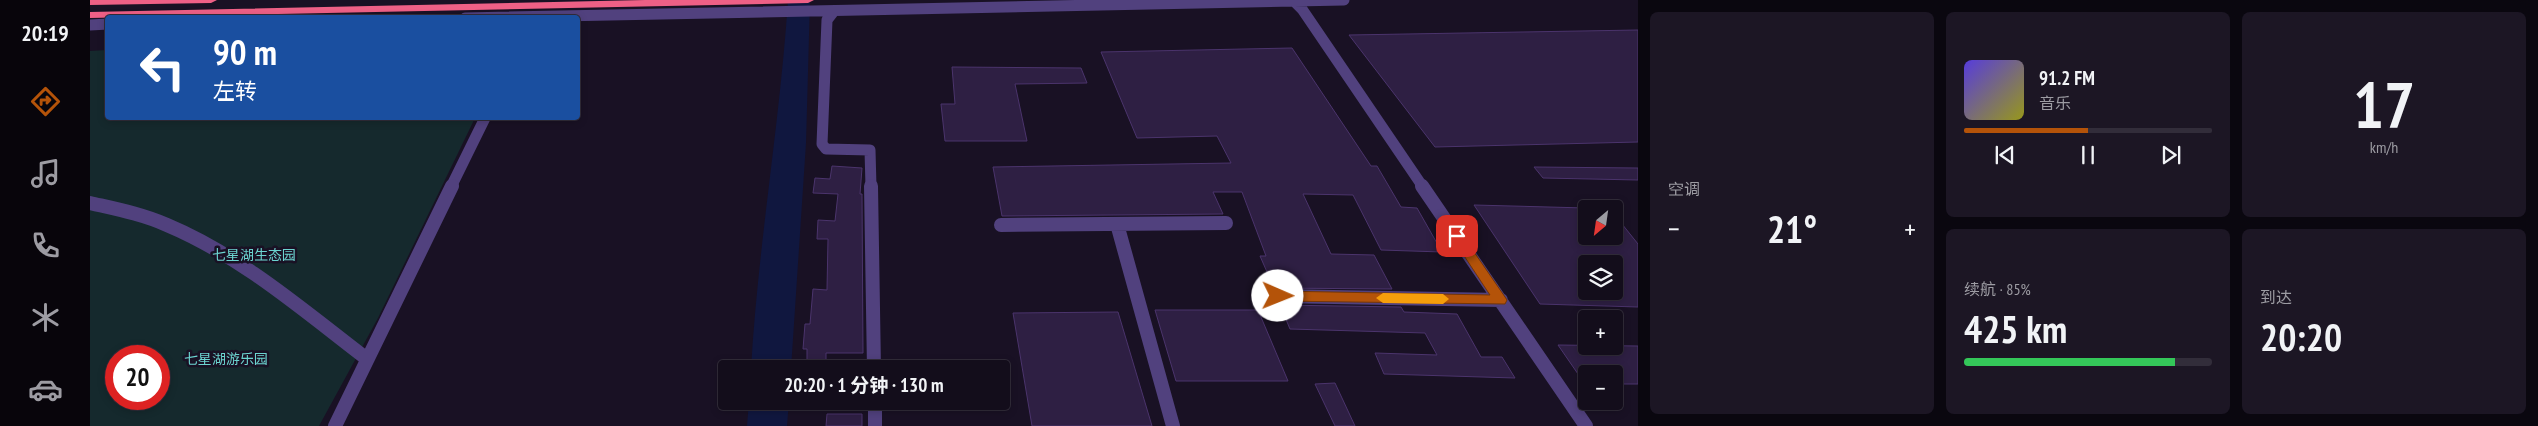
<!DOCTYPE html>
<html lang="zh">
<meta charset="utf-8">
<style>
:root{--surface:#130d1b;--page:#1c1624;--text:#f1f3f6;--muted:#9d9ca3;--line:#322d3a;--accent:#b45309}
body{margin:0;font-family:"PT Sans Narrow","Noto Sans SC",sans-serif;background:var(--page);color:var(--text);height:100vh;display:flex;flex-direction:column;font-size:19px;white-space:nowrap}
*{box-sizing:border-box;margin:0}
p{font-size:16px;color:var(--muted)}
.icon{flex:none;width:28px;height:28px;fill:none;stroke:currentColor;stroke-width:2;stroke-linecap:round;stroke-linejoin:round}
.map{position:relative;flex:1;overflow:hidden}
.sheet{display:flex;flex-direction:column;gap:12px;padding:12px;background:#0a070f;width:900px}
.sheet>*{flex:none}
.hud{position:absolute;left:15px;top:15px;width:475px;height:105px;border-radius:5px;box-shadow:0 2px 8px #0003,0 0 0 1px var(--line);background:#1a4fa0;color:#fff;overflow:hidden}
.needle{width:32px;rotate:209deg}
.buttons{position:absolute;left:1488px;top:200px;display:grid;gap:10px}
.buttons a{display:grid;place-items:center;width:45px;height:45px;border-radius:5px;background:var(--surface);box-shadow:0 2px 8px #0003,0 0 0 1px var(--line);font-size:25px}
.speed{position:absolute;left:15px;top:345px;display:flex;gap:10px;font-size:25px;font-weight:700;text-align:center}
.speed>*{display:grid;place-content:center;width:65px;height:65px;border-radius:50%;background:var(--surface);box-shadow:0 2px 8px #0003,0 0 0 1px var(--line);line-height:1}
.speed .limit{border:8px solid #d22;background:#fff;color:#111}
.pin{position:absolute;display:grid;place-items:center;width:42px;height:42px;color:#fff;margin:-21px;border-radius:10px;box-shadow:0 2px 8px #0006}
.me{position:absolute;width:55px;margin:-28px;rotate:91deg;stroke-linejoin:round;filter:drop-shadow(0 0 4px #0008)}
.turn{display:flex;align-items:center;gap:18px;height:105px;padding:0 25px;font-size:22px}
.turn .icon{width:65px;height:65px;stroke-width:2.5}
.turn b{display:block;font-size:35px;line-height:42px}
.big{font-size:38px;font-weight:700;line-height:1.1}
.sheet .card{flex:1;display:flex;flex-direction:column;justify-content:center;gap:8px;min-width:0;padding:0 18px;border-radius:8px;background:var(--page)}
.sheet .dial{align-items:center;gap:0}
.dial b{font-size:65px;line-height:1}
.song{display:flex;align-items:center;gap:15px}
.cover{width:60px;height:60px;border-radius:8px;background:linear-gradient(135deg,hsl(250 70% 55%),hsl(60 70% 35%))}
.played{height:5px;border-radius:2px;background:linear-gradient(90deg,var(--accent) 50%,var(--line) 50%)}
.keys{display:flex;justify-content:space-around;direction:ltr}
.heat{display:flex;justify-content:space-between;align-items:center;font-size:28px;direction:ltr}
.charge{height:8px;border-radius:4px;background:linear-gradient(90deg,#34c759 85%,var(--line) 0)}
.sheet .tiles{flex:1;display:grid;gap:12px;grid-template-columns:repeat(3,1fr)}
.card:first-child{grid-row:span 2}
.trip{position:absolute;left:628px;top:360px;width:292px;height:50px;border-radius:5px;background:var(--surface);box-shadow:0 2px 8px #0003,0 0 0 1px var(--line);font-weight:700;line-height:50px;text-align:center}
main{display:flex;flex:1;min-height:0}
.dock{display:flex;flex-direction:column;width:90px;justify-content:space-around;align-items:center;background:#08050b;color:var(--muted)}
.dock .icon{width:35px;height:35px}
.dock .current{color:var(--accent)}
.dock b{font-size:22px;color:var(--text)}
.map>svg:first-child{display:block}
.green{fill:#15292d;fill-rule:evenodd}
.water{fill:#10173f}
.building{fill:#2e1f43;stroke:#4b346c;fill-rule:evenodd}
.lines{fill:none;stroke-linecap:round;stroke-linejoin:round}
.minor-far1{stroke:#51417e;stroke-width:11}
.minor{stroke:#51417e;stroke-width:14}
.highway{fill:#ee6086;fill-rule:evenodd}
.route{fill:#b45309;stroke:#753606}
.slow{fill:#f59e0b}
.labels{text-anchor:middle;stroke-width:5;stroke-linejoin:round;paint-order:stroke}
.park-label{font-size:14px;fill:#6cd4d0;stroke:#191124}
</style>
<main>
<nav class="dock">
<b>20:19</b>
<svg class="icon current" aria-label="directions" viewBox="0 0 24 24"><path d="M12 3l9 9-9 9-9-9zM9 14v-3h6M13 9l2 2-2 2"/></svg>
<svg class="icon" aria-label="music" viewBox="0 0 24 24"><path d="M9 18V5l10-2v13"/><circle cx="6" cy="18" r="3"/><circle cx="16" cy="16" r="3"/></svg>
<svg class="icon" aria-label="phone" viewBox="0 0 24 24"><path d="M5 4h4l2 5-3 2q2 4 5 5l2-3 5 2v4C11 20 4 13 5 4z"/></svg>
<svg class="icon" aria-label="climate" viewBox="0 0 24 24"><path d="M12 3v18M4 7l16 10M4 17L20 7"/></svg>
<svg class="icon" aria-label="car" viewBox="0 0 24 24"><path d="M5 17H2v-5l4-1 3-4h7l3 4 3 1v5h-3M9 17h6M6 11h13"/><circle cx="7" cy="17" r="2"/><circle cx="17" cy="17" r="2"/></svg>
</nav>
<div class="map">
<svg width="1548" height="426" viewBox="0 0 1548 426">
<rect width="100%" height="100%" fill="#191124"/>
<!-- green -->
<path class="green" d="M 17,50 L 18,118 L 385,118 L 288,318 L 229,426 L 0,426 L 0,51 ZM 26,356 L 69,356 L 69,399 L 26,399 Z"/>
<!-- water -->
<path class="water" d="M 698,0 L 720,0 L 716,143 L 701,369 L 661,369 C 668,245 690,123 698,0 Z
M 659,401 L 699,401 L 697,426 L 657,426 Z"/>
<!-- building -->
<path class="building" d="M 1548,30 L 1548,142 L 1345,147 L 1259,35 Z
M 1202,48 L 1281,166 L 1287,166 L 1311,207 L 1327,208 L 1352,252 L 1291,250 L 1263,195 L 1213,194 L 1241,254 L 1284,255 L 1302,289 L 1184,288 L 1170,256 L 1176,256 L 1152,192 L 1123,192 L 1133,214 L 912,216 L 903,167 L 1141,163 L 1127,136 L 1047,138 L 1011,52 Z
M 862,67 L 991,68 L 997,83 L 925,84 L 937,141 L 855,141 L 851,104 L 865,104 Z
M 742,166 L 772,168 L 770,194 L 772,194 L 773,353 L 736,353 L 736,369 L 717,369 L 717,349 L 713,349 L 715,324 L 720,324 L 723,289 L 737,290 L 738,239 L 727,239 L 728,220 L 745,221 L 748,194 L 723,193 L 725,178 L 740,179 Z
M 1444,167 L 1548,168 L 1548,180 L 1453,178 Z
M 1384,205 L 1496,208 L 1496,236 L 1524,236 L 1524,214 L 1548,244 L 1548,307 L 1450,304 ZM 1496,264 L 1524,264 L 1524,291 L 1496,291 Z
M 1190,305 L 1311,307 L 1314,312 L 1367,314 L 1391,357 L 1412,357 L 1425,378 L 1294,374 L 1285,353 L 1347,355 L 1335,333 L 1200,329 Z
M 1065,310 L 1168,310 L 1198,381 L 1086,381 Z
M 1028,312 L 1062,426 L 942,426 L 923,313 Z
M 1468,345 L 1548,346 L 1548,384 L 1524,384 L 1524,374 L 1488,374 Z
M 1245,383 L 1265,426 L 1245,426 L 1225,384 Z
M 737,414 L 772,414 L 772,426 L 736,426 Z"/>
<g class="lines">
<!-- minor-far1 -->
<path class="minor-far1" d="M 1203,0 L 1212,9 L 1333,187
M 744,11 L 737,20 L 732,144 L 736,149 L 780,150 L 781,187
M 375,18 L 1254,0
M 0,25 L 18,24
M 361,187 L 395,118"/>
<!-- minor -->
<path class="minor" d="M 781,186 L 784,369
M 1332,186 L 1496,426
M 0,203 C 26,209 52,214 77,225 C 151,256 214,311 277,359
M 1027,224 L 1083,426
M 911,225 L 1136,223
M 1188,296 L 1411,300
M 785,401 L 785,426
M 245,426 L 362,186"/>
<!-- highway -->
<path class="highway" d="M 0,0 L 127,0 L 121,3 L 0,5 Z
M 555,0 L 724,0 L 718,3 L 0,18 L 0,12 Z"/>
</g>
<!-- route -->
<path class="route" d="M 1367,231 L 1371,233 L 1415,297 L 1417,300 L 1415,304 L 1188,301 L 1181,296 L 1188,291 L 1400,295 L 1361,236 Z"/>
<!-- slow -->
<path class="slow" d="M 1293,293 L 1353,294 L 1359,299 L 1353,304 L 1293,303 L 1286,298 Z"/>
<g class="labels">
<!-- park labels -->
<g class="park-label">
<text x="164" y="260">七星湖生态园</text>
<text x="136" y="364">七星湖游乐园</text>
</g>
</g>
</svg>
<div class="buttons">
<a><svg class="needle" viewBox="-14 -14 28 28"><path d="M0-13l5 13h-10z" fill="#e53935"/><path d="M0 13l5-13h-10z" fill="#9d9ca3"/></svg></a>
<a><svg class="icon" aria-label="layers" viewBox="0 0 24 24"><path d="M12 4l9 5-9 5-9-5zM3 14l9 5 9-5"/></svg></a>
<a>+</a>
<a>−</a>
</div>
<div class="speed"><div class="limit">20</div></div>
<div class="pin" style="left:1367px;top:236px;background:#d93025"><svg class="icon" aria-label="arrive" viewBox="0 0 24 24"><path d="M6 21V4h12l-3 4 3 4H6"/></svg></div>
<svg class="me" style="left:1188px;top:296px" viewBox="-20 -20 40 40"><circle r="19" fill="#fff"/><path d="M0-13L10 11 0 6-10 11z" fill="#b45309"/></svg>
<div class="trip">20:20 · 1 分钟 · 130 m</div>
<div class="hud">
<div class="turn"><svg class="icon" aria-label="left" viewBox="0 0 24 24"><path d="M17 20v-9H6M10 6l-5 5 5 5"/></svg><div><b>90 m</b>左转</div></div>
</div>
</div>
<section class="sheet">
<div class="tiles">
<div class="card"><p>空调</p>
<div class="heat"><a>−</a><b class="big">21°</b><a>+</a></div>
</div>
<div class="card">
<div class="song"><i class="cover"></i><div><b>91.2 FM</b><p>音乐</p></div></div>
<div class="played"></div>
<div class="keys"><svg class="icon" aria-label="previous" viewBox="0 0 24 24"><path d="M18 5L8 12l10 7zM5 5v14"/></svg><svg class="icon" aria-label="pause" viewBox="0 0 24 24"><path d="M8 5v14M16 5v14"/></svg><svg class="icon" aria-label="next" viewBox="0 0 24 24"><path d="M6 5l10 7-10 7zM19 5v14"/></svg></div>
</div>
<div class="card dial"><b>17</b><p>km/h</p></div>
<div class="card"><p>续航 · 85%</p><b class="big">425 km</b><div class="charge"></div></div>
<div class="card"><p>到达</p><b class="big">20:20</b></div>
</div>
</section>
</main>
